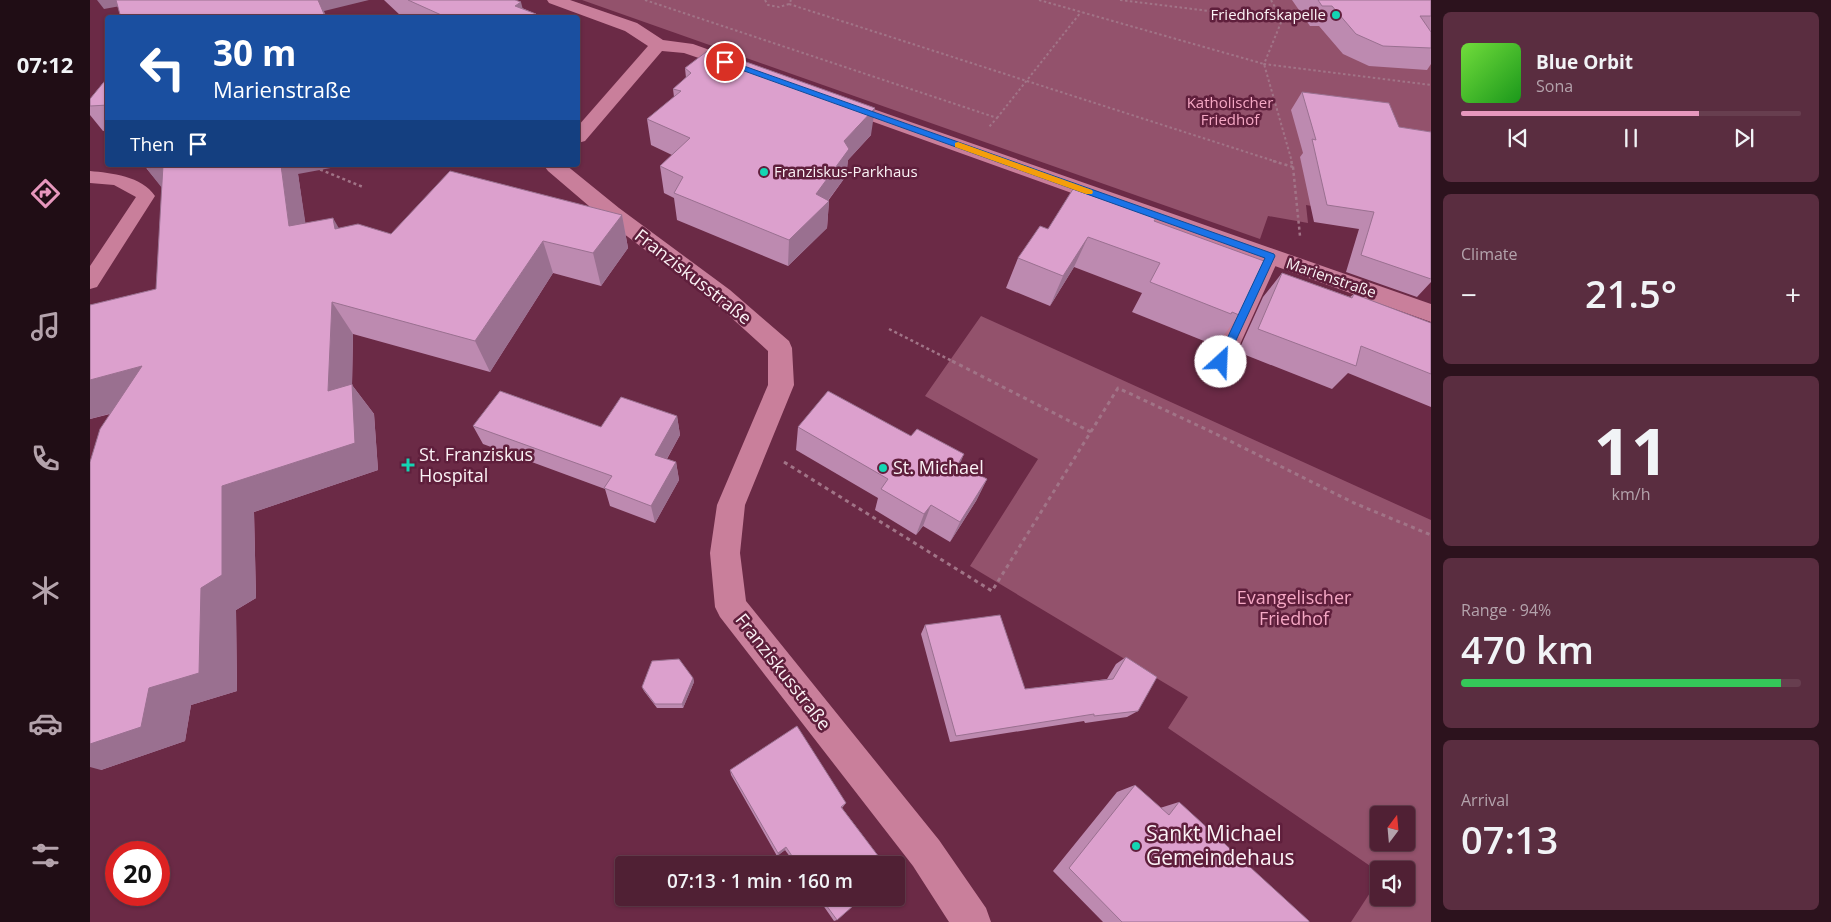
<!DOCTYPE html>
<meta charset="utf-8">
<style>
:root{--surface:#502034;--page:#5a2d40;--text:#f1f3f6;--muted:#b4a3ac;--line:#673e4f;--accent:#e797bd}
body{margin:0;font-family:"Open Sans",sans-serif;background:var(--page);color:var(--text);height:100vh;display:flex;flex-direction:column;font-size:19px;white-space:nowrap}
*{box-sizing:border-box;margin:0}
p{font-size:16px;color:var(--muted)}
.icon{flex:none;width:28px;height:28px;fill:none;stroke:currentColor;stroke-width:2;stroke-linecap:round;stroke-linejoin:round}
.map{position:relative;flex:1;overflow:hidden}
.panel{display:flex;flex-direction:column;gap:12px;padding:12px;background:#2c121d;width:400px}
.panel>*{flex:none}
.banner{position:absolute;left:15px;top:15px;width:475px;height:152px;border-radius:5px;box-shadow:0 1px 4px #0004,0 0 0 1px var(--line);background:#1a4fa0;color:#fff;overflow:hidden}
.needle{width:32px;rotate:16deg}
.buttons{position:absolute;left:1280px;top:806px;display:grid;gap:10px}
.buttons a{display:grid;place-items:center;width:45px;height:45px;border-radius:5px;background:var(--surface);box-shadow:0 1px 4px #0004,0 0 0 1px var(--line);font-size:25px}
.speed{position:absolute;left:15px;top:841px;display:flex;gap:10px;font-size:25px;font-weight:700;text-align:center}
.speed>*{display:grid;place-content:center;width:65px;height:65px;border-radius:50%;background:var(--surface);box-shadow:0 1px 4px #0004,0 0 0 1px var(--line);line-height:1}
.speed .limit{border:8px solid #d22;background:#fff;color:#111}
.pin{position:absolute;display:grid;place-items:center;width:42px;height:42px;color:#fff;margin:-21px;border:2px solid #fff;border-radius:50%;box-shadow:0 1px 5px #0007}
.me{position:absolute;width:55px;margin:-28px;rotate:25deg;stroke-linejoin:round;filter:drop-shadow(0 0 4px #0008)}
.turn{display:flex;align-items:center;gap:18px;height:105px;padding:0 25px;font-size:22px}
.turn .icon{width:65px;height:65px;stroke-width:2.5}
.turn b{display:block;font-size:35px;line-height:42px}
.then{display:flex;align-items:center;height:48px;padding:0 25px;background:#0003;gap:10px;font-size:19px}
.big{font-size:38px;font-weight:600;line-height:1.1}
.panel .tile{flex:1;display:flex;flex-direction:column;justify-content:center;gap:8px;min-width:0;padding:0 18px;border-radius:8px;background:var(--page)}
.panel .dial{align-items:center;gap:0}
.dial b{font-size:65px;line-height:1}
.song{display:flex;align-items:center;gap:15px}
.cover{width:60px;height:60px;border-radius:8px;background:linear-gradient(135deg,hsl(100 70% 55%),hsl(120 70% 35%))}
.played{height:5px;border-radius:2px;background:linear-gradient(90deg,var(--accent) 70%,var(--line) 70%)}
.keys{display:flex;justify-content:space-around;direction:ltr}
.heat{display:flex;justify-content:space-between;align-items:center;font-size:28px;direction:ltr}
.charge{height:8px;border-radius:4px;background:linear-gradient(90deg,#34c759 94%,var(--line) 0)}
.trip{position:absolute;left:525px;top:856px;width:290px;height:50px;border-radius:5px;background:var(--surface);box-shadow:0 1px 4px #0004,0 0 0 1px var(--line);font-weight:600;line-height:50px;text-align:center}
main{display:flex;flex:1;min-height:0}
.dock{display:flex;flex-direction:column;width:90px;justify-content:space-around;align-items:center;background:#200d15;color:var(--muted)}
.dock .icon{width:35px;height:35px}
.dock .on{color:var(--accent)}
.dock b{font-size:22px;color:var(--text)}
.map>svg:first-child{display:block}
.green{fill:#93526c;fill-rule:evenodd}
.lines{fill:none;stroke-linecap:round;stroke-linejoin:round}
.path-far2{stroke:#a17487;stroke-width:2;stroke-dasharray:2.5 2.5;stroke-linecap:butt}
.path-far1{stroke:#a17487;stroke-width:2.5;stroke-dasharray:3 3;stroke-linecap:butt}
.path{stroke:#a17487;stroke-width:3;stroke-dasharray:4 4;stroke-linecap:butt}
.service{fill:#c97f9b;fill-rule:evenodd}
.minor{fill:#c97f9b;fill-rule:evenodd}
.wall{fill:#bd8ab0}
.shaded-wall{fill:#9a7090}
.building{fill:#dca0cd;stroke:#9a7090}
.route{fill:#1a73e8;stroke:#114b97}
.slow{fill:#f59e0b}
.poi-dot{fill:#14d5b3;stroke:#5f1f3c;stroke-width:2}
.labels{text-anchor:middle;stroke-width:5;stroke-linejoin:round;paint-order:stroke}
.far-poi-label{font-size:15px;fill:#fbf2f5;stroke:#5f1f3c;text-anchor:end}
.far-park-label{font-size:15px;fill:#f6a8c5;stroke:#5f1f3c}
.far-street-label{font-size:15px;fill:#fbf2f5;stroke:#5f1f3c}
.street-label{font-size:18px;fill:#fbf2f5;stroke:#5f1f3c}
.poi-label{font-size:18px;fill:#fbf2f5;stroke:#5f1f3c;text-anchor:start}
.park-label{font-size:18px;fill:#f6a8c5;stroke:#5f1f3c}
.near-poi-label{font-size:21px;fill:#fbf2f5;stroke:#5f1f3c;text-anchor:start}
</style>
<main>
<nav class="dock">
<b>07:12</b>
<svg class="icon on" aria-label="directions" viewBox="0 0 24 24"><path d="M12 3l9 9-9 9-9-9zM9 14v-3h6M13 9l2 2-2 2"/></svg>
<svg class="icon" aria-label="music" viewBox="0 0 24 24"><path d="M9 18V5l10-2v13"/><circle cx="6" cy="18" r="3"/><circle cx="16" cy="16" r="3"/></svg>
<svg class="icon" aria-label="phone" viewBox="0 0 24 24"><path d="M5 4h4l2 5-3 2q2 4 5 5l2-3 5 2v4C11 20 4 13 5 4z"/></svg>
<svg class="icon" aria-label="climate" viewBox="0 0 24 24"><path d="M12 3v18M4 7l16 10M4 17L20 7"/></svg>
<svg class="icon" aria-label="car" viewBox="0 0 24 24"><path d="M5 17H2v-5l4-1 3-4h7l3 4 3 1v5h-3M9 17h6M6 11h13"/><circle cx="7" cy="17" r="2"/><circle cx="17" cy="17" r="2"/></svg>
<svg class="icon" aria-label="filters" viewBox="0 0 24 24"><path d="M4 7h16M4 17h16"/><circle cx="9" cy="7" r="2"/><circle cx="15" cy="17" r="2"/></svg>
</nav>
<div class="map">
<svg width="1341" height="922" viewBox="0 0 1341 922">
<rect width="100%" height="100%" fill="#6b2a46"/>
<!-- green -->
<path class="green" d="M 492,0 L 1341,0 L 1341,173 L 1326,224 L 1216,205 L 1218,223 L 1178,216 L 1170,239 Z
M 891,316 L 1341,520 L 1341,922 L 1261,922 L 1289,879 L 1289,898 L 1316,898 L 1316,870 L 1289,870 L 1289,872 L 1078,728 L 1098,697 L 880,566 L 948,459 L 835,396 ZM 1289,815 L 1316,815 L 1316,842 L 1289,842 Z"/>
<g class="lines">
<!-- path-far2 -->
<path class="path-far2" d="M 555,0 L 907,118 L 899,127
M 675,0 L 678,5 L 689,7 L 699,4 L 701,0
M 949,0 L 1174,64 L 1202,162
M 1030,0 L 1192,20
M 1181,0 L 1192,20 L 1174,64 L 1341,85
M 699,4 L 1187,162
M 907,118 L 991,12"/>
<!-- path-far1 -->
<path class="path-far1" d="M 1183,161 L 1203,167 L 1201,161
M 219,165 L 273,187
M 1203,167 L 1210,236
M 799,329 L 864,362"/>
<!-- path -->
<path class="path" d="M 862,361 L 1001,432
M 694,462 L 902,591 L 1028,388 L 1124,433 L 1264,503 L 1341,535"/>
<!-- service -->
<path class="service" d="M 0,171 C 21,173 52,176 65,196 L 7,287 L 0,289 L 0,266 L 46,197 L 24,185 L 0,183 Z
M 1180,249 L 1187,251 L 1190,256 L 1142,362 L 1139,368 L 1131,370 L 1123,368 L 1120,362 L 1170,256 L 1173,251 Z"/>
<!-- minor -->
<path class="minor" d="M 457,0 L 480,0 L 547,23 L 573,40 L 603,44 L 653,62 L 656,66 L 653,70 L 647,71 L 594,53 L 572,51 L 495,141 L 488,143 L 488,126 L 558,46 L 535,31 L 459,3 Z
M 749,97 L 1341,304 L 1341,322 L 742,107 L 740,103 L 742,99 Z
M 456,165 L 476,165 L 529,208 L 640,290 L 699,341 L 702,348 L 704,385 L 655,505 L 650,553 L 656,601 L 849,840 L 896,908 L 901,922 L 859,922 L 823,866 L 630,617 L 625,607 L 620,553 L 627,505 L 678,385 L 678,351 L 624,302 L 513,218 L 458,171 L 455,167 Z"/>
</g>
<!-- wall -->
<path class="wall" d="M 294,0 L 425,0 L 432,8 L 446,14 L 447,18 L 314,18 L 311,16 Z
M 1202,0 L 1341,0 L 1341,64 L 1337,70 L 1279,66 L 1253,54 L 1229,26 L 1220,26 Z
M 595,68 L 781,135 L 758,160 L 756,176 L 738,201 L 739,201 L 737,228 L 698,266 L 587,220 L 584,198 L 574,193 L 570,166 L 582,155 L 561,145 L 557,119 L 584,97 L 583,89 L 596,78 Z
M 18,77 L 18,130 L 13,131 L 0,115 L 0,99 Z
M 1212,92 L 1309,127 L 1341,132 L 1341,282 L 1327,297 L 1256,272 L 1269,229 L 1224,222 L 1210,157 L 1213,153 L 1201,110 Z
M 57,169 L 208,174 L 215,223 L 249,228 L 301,234 L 532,215 L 538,248 L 511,286 L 463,273 L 400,372 L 263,334 L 262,385 L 284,414 L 288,470 L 164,512 L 166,598 L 146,610 L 147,691 L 101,705 L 95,741 L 11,770 L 20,414 L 0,419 L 0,305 L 66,289 L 72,187 Z
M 1064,221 L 1149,315 L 1127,344 L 1121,341 L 1119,343 L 1042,312 L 1052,293 L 984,267 L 960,306 L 916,288 L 928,258 L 958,229 Z
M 1192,273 L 1260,297 L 1264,294 L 1341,323 L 1341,407 L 1258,373 L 1242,389 L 1148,352 L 1173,297 Z
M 587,416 L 590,435 L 577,459 L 586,462 L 589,480 L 565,523 L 520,506 L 515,489 L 393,444 L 383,426 L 511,427 Z
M 708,427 L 870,465 L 897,479 L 886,501 L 860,542 L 833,526 L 826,535 L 785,510 L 788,498 L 706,450 Z
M 835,625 L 935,689 L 1017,679 L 1026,664 L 1036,657 L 1048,711 L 1037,717 L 995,723 L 994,721 L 860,742 L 831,634 Z
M 603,678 L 604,682 L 593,708 L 567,708 L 554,691 L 552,687 Z
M 640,770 L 756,803 L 752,808 L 795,865 L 706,865 L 695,850 L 687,856 L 641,775 Z
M 1045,785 L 1070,808 L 1089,802 L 1219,922 L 1013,922 L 963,871 L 1027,792 Z
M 728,898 L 772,898 L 747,920 L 744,921 Z"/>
<!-- shaded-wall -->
<path class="shaded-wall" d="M 7,0 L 33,0 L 36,5 L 14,9 Z
M 228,0 L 279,0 L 234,11 L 237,18 L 233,18 Z
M 431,2 L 435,18 L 425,6 Z
M 446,14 L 447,18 L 441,18 L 441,16 Z
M 785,108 L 781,135 L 758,160 L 756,176 L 733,207 L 739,201 L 737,228 L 698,266 L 699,240 L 726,194 L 754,141 Z
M 73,165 L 83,202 L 57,169 Z
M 191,165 L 257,165 L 208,174 L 221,259 L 199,226 Z
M 532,215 L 538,248 L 511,286 L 503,253 Z
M 243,218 L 262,251 L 245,229 Z
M 998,237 L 984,267 L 960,306 L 973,276 Z
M 453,241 L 463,273 L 400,372 L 385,341 Z
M 242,302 L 263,334 L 262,385 L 284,414 L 288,470 L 164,512 L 166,598 L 146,610 L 147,691 L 101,705 L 95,741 L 11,770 L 0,767 L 0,744 L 59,688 L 111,588 L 132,486 L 238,391 Z
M 52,366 L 85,396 L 0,419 L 0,380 Z
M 587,416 L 590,435 L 569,473 L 565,455 Z
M 874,454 L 865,476 L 868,464 Z
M 586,462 L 589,480 L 565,523 L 561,506 Z
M 897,479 L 886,501 L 860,542 L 870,522 Z
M 841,505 L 833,526 L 826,535 L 834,514 Z
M 603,678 L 604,682 L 593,708 L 592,704 Z
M 696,847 L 695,850 L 687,856 L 688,853 Z"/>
<!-- building -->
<path class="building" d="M 26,0 L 228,0 L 234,14 L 233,18 L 31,18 Z
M 318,0 L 425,0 L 431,2 L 425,6 L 446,14 L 441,16 L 443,18 L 358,18 Z
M 1228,0 L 1341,0 L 1341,16 L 1330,16 L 1341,32 L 1341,48 L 1293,46 L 1266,34 L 1242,6 L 1232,6 Z
M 620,49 L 785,108 L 754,141 L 759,149 L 726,194 L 739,201 L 699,240 L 584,193 L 593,177 L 570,166 L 600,138 L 557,119 L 591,91 L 583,89 L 601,73 L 595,68 Z
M 18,77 L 18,105 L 0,106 L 0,99 Z
M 1212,92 L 1299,103 L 1309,127 L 1341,132 L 1341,279 L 1271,255 L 1284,212 L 1237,205 L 1222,139 L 1226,140 Z
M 57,165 L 72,165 L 57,169 Z
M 73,165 L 191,165 L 199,226 L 243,218 L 245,229 L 268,224 L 301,234 L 360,171 L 532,215 L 503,253 L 453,241 L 385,341 L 242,302 L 238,391 L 262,384 L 265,443 L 132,486 L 132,575 L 111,588 L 109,673 L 59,688 L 51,727 L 0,744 L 0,462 L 10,429 L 52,366 L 0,380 L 0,305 L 66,289 Z
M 983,189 L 1066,218 L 1064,221 L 1174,261 L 1149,315 L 1142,312 L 1141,314 L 1060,282 L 1070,263 L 998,237 L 973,276 L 928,258 L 950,226 L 958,229 Z
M 1192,273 L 1262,298 L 1264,294 L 1341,323 L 1341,374 L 1271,346 L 1266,366 L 1168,329 Z
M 410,391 L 511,427 L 531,397 L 587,416 L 565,455 L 586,462 L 561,506 L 514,488 L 522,476 L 383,426 Z
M 738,391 L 821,436 L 827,429 L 874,454 L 868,464 L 897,479 L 870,522 L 841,505 L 834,514 L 791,489 L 798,479 L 708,427 Z
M 910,615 L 935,689 L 1023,679 L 1036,657 L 1067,677 L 1048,711 L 1004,716 L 1004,714 L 866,736 L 835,625 Z
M 589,659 L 603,678 L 592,704 L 565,704 L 552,687 L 562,661 Z
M 707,726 L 756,803 L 751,807 L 795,865 L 708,865 L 696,847 L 688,853 L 640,770 Z
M 1045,785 L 1079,815 L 1089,802 L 1219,921 L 1219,922 L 1032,922 L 979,868 Z
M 731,898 L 772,898 L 747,920 Z"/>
<!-- route -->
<path class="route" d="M 632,60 L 637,60 L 1184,254 L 1185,256 L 1135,364 L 1128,364 L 1126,362 L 1175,258 L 632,63 Z"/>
<!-- slow -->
<path class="slow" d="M 868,142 L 1002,190 L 1003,192 L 1002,194 L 996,194 L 865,147 L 865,143 Z"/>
<!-- markers -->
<g class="poi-dot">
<circle cx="1246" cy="15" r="5"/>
<circle cx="674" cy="172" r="5"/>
<path d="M315.5 457.5h5v5h5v5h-5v5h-5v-5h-5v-5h5z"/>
<circle cx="793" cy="468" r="5"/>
<circle cx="1046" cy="846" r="5"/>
</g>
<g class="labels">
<!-- far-poi labels -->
<g class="far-poi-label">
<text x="1236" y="20">Friedhofskapelle</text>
<text x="684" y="177" text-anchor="start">Franziskus-Parkhaus</text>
</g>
<!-- far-park labels -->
<g class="far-park-label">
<text x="1140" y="108">Katholischer<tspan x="1140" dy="17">Friedhof</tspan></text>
</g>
<!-- far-street labels -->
<g class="far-street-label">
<text transform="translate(1241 278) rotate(19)" y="5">Marienstraße</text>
</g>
<!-- street labels -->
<g class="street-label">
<text transform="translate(603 277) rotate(38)" y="6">Franziskusstraße</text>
<text transform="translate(693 672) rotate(52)" y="6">Franziskusstraße</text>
</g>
<!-- poi labels -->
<g class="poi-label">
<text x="329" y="461">St. Franziskus<tspan x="329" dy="21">Hospital</tspan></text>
<text x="803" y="474">St. Michael</text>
</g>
<!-- park labels -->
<g class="park-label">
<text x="1204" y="604">Evangelischer<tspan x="1204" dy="21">Friedhof</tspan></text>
</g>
<!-- near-poi labels -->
<g class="near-poi-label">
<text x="1056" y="841">Sankt Michael<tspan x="1056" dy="24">Gemeindehaus</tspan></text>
</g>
</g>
</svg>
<div class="buttons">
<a><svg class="needle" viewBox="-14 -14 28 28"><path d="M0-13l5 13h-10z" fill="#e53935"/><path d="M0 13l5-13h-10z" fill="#b4a3ac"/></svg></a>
<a><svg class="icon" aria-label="sound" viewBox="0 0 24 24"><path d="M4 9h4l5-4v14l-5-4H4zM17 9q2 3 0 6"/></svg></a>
</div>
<div class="speed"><div class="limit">20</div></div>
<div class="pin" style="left:635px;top:62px;background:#d93025"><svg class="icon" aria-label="arrive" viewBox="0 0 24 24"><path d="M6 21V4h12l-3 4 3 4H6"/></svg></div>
<svg class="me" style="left:1131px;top:362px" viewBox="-20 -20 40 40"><circle r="19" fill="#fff"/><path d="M0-13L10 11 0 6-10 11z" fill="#1a73e8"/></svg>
<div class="trip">07:13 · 1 min · 160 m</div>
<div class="banner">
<div class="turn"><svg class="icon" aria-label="left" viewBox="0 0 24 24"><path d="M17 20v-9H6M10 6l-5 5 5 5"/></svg><div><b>30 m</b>Marienstraße</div></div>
<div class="then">Then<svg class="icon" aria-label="arrive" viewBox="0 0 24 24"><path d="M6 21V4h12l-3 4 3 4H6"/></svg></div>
</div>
</div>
<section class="panel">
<div class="tile">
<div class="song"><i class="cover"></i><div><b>Blue Orbit</b><p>Sona</p></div></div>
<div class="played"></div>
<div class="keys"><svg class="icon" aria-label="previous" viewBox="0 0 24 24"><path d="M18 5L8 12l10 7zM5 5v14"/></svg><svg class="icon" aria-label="pause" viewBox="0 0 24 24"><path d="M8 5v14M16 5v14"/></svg><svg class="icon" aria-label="next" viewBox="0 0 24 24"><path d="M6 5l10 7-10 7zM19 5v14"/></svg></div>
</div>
<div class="tile"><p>Climate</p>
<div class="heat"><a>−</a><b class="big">21.5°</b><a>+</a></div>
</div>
<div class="tile dial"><b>11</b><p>km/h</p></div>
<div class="tile"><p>Range · 94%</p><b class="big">470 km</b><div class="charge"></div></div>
<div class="tile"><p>Arrival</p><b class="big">07:13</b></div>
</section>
</main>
